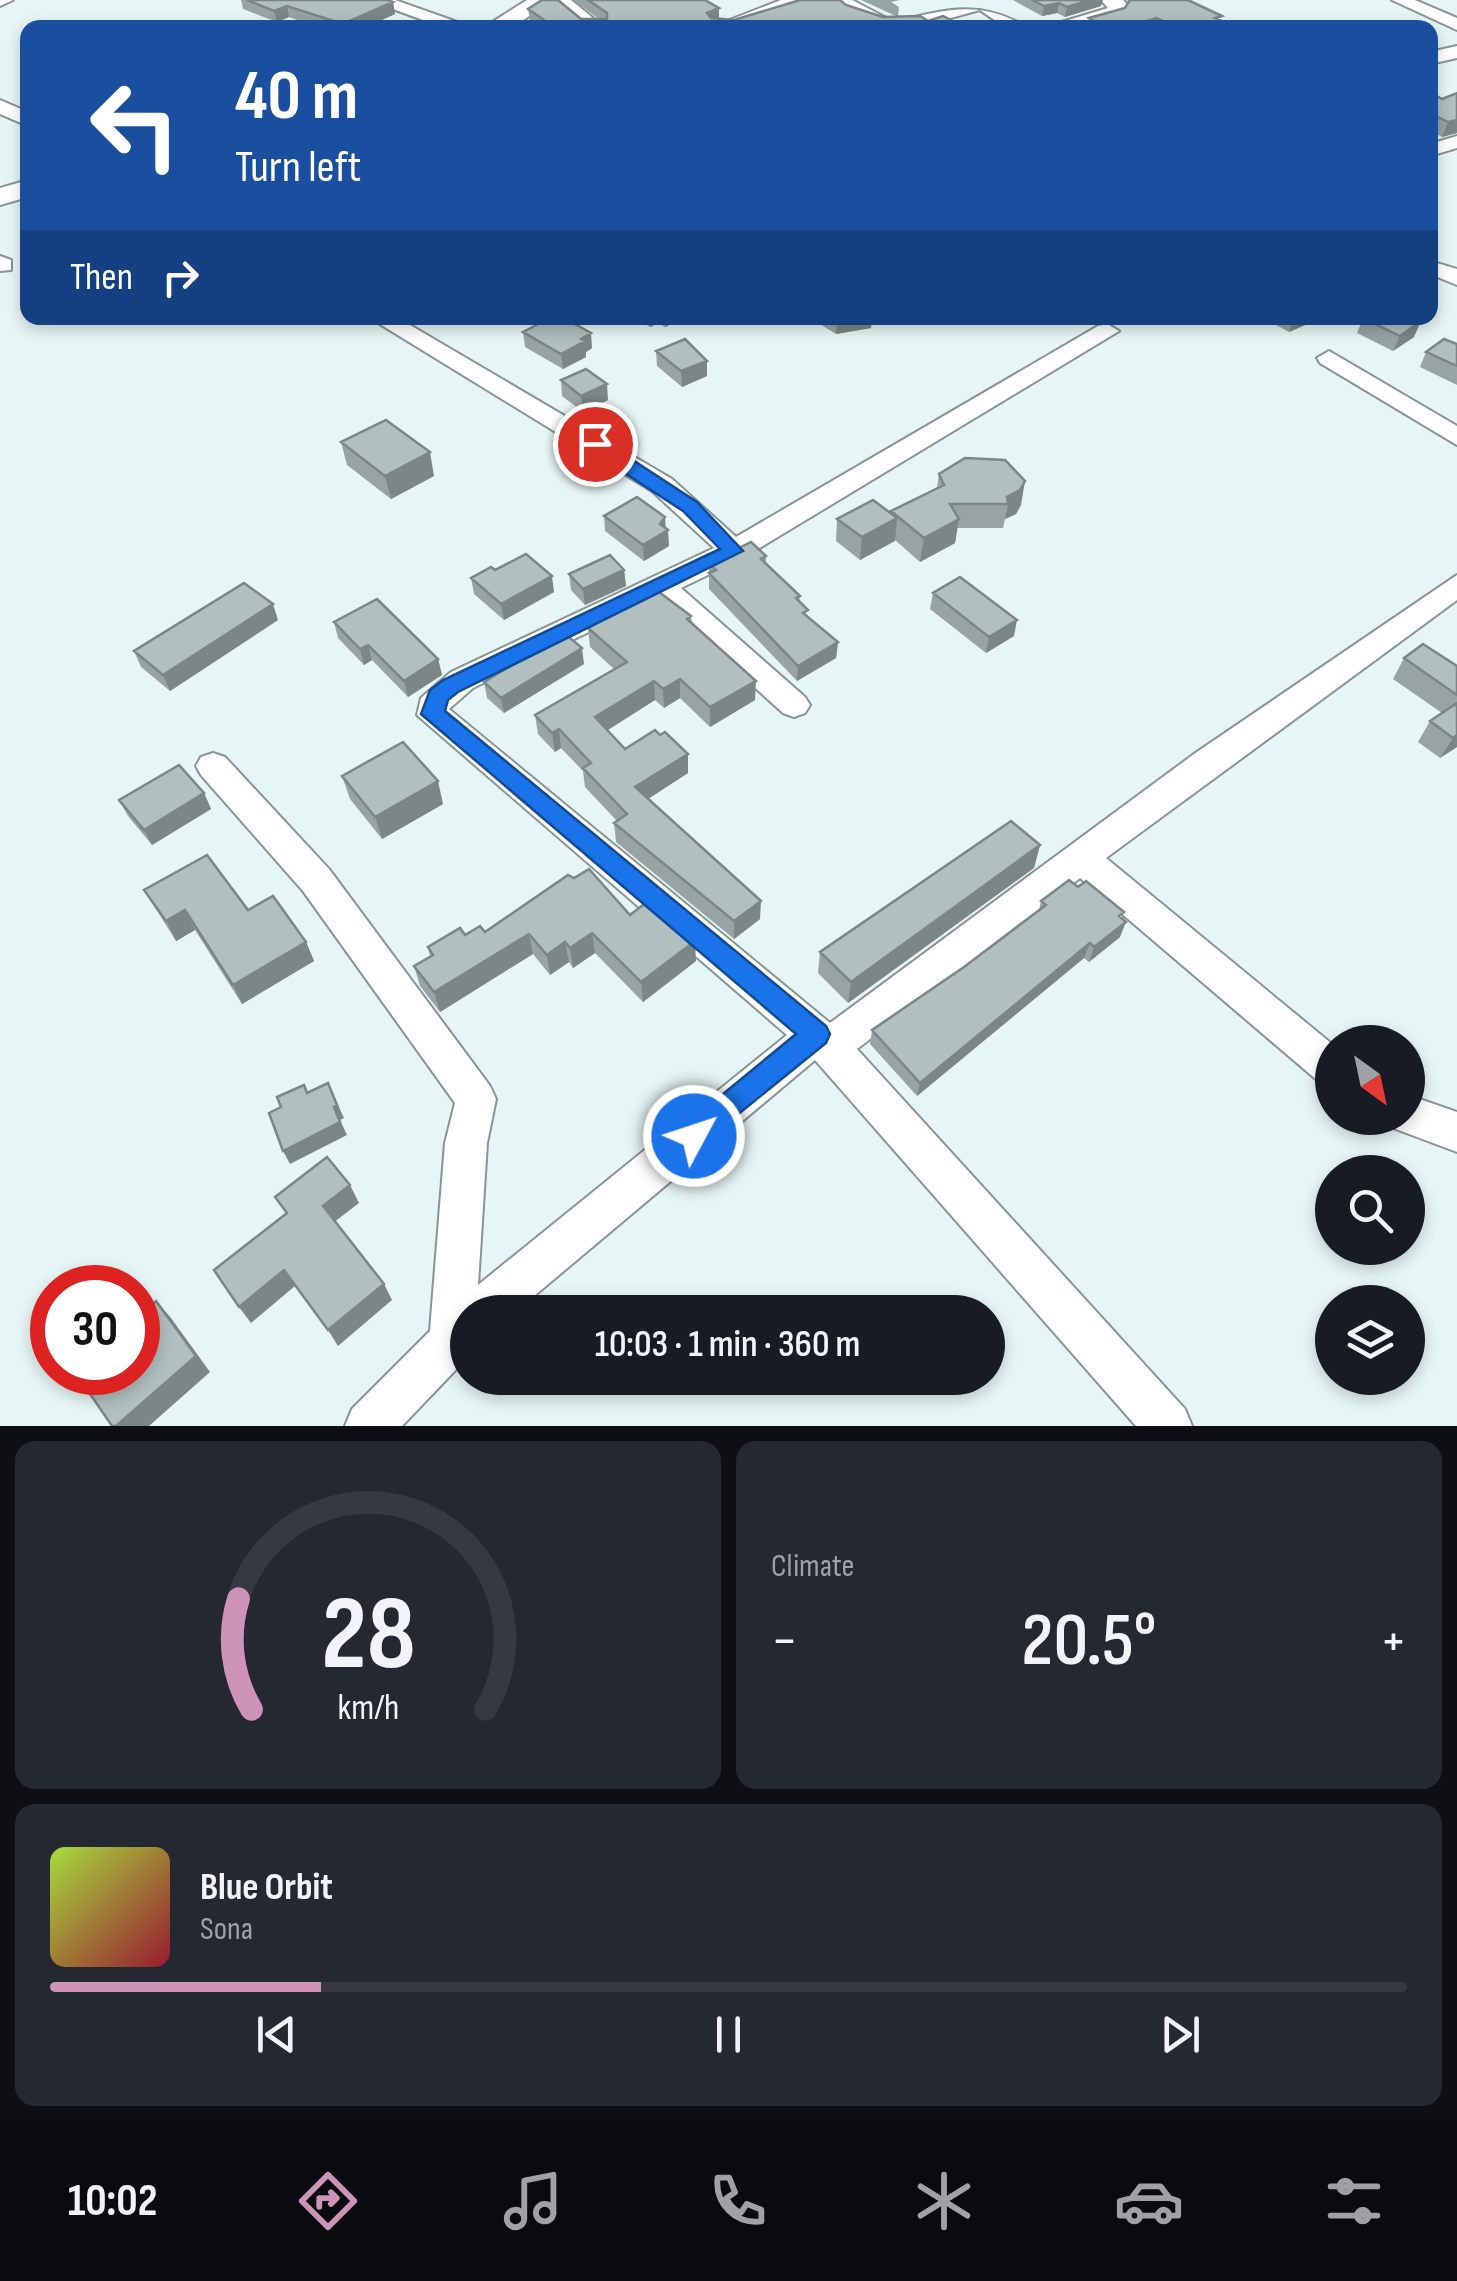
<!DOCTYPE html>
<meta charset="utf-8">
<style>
:root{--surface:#171b24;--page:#242831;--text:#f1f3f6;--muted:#9ea1a6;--line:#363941;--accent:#ce94b8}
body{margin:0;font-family:"Sofia Sans Condensed",sans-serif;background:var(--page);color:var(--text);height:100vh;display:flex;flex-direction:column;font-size:38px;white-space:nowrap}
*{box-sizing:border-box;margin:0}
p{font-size:32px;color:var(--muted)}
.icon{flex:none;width:55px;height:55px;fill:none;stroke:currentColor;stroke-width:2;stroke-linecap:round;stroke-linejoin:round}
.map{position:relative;height:1426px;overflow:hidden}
.drawer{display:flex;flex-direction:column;gap:15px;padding:15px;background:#0d0f14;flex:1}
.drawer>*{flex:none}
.hud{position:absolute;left:20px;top:20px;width:1418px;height:305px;border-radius:20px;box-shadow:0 5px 15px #0003;background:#1a4fa0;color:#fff;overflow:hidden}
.needle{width:65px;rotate:147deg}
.controls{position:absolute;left:1315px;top:1025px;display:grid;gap:20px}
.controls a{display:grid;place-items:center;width:110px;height:110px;border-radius:50%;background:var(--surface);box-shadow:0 5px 15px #0003;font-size:50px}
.speed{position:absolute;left:30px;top:1265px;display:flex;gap:20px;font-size:50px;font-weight:700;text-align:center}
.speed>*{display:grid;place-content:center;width:130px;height:130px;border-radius:50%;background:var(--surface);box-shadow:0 5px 15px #0003;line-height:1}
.speed .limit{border:15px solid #d22;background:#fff;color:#111}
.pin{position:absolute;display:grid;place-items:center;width:85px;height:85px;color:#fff;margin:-42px;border:5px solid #fff;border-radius:50%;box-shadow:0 2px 10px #0007}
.me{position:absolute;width:110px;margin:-55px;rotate:50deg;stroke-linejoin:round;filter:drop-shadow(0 0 8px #0008)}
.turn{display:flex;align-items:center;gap:35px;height:210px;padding:0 50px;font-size:45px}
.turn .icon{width:130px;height:130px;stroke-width:2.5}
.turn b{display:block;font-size:70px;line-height:85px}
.then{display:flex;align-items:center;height:95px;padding:0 50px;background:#0003;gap:20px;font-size:38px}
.big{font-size:75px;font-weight:600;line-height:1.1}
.drawer .widget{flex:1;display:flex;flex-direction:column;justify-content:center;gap:15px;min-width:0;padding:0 35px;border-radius:20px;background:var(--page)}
.drawer .dial{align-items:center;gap:0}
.dial svg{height:260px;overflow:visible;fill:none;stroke:var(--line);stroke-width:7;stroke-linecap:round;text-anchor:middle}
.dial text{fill:var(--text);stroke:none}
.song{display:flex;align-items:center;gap:30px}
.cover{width:120px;height:120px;border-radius:15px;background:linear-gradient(135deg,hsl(80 70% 55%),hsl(350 70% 35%))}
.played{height:10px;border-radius:5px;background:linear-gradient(90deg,var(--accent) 20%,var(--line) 20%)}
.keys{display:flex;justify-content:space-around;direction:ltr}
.heat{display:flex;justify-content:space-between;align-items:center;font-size:55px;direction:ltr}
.drawer .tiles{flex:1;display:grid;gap:15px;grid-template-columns:1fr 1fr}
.widget:last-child{grid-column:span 2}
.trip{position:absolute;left:450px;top:1295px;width:555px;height:100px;border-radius:50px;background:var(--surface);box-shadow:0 5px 15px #0003;font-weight:600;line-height:100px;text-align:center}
.menu{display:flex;height:160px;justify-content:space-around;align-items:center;background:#090b0e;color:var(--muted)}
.menu .icon{width:70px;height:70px}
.menu .active{color:var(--accent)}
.menu b{font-size:45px;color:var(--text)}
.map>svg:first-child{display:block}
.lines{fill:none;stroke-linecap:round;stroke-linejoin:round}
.minor-casing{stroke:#879595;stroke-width:4}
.major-casing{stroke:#879595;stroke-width:4}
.minor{fill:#fff;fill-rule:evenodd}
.major{fill:#fff;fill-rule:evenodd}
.wall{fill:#98a4a4}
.shaded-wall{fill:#7c8686}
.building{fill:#b1bfbf;stroke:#7c8686;stroke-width:2.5}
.route{fill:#1a73e8;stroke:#114b97;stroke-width:2.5}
</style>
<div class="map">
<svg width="1457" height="1426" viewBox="0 0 1457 1426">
<rect width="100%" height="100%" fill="#e6f5f5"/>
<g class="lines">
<!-- minor casing -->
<g class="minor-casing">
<path id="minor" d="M 0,0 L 13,0 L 0,6 Z
M 368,0 L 395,0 L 474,28 L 445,28 Z
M 551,0 L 571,0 L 605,28 L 584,28 Z
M 781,0 L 807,0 L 742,25 L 727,21 Z
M 830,0 L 852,0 L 894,22 C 949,8 983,0 1028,28 L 1006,28 L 980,10 C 928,24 875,42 830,0 Z
M 1101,0 L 1123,0 L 1128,5 L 1120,16 L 1074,28 L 1042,28 L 1108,8 Z
M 1392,0 L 1415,0 L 1457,18 L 1457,30 Z
M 1457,46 L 1457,58 L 1430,64 L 1430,52 Z
M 0,100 L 28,112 L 28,126 L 0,114 Z
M 1457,136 L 1457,148 L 1430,156 L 1430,144 Z
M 0,256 L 11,260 L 11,270 L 0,271 Z
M 1430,261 L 1457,269 L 1457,285 L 1430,274 Z
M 370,318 L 398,318 L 672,479 L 736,537 L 1098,326 L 1107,324 L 1119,331 L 743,558 L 681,588 L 805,697 L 810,705 L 805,713 L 794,717 L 783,713 L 657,599 L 473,688 L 449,709 L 830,1023 L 1194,754 L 1457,575 L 1457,600 L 1106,858 L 1332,1044 L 1332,1086 L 1318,1081 L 1080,878 L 857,1049 L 1185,1409 L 1192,1426 L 1136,1426 L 815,1060 L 515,1312 L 468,1312 L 468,1357 L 402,1426 L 345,1426 L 352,1409 L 430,1331 L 445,1143 L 455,1103 L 303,891 L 201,775 L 196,766 L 201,757 L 213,753 L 225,757 L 329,869 L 490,1086 L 496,1099 L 487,1143 L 478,1285 L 787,1035 L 417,715 L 421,698 L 451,672 L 714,548 L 652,491 Z
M 1329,351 L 1457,426 L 1457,445 L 1320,363 L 1317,358 Z
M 1408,1095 L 1457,1112 L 1457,1152 L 1393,1128 L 1389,1118 L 1408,1118 Z"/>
</g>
<!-- major casing -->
<g class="major-casing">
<path id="major" d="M 527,0 L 554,0 L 511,28 L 483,28 Z
M 28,180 L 28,197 L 0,205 L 0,188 Z"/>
</g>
<!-- minor -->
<use href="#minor" class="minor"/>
<!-- major -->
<use href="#major" class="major"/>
</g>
<!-- wall -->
<path class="wall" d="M 241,0 L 387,0 L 393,2 L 395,14 L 364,28 L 319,28 L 289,17 L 277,22 L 243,9 Z
M 573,0 L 705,0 L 719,8 L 719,19 L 734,20 L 846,5 L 883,17 L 898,17 L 861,0 L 900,0 L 891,2 L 899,7 L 898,17 L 967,28 L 523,28 L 534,24 L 530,20 L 528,9 L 581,19 L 599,19 Z
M 1013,0 L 1102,0 L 1101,6 L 1065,17 L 1057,13 L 1042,16 Z
M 1127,0 L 1188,0 L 1221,20 L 1236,28 L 1087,28 L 1089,18 L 1125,8 L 1129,2 Z
M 1430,92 L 1457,133 L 1442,137 L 1430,130 Z
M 635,318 L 684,318 L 665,327 L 658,323 L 650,327 Z
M 810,318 L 872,318 L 871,328 L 836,334 Z
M 1263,318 L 1314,318 L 1312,322 L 1289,332 Z
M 1363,318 L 1414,337 L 1393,351 L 1357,333 Z
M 523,332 L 592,348 L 586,352 L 586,357 L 563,369 L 525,347 Z
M 1457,344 L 1457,385 L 1420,367 L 1426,352 Z
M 656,351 L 707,376 L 682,387 L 657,366 Z
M 561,380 L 608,400 L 583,412 L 562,396 Z
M 341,442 L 434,476 L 391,499 L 347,465 Z
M 939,474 L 1021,505 L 1016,514 L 1005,519 L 1003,528 L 957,528 L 955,543 L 920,562 L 895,540 L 860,560 L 836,541 L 837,519 L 891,514 L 891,511 L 937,488 Z
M 604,516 L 669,546 L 644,561 L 605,531 Z
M 766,556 L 766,564 L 800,596 L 799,602 L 808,617 L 838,642 L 836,658 L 797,681 L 709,589 L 709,563 Z
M 495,570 L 554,592 L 504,620 L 474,594 L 471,578 Z
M 624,570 L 626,586 L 585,605 L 571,590 L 569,574 Z
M 933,593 L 1014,636 L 986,653 L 930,609 Z
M 605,608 L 691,616 L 692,623 L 755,700 L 710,727 L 680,698 L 664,708 L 655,700 L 607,730 L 625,749 L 688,773 L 648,799 L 760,919 L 734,939 L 616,842 L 614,823 L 617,821 L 585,787 L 583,771 L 561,748 L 555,752 L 538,734 L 535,715 L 614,669 L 590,647 L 588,628 L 606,618 Z
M 278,620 L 170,691 L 141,667 L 134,651 Z
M 334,622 L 438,659 L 442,675 L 408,697 L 372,660 L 364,665 L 338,638 Z
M 527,649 L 584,664 L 504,713 L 487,698 L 484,682 L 528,656 Z
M 1404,658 L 1457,666 L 1457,747 L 1440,758 L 1418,742 L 1430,721 L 1442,713 L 1393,679 Z
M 342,776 L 443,804 L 382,839 L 350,799 Z
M 204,793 L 211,809 L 152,845 L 128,816 L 119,800 Z
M 1040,845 L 1034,868 L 848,1003 L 818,973 L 820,952 Z
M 1078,887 L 1121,918 L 1120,937 L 1089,962 L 1084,958 L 917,1096 L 870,1044 L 872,1030 L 964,967 L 1039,910 L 1041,901 Z
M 144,890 L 248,910 L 306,942 L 314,961 L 242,1004 L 195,930 L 176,941 Z
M 630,915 L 696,961 L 643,1002 L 595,953 L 573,968 L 569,962 L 550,975 L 533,954 L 440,1012 L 420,986 L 414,966 L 430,956 L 428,947 L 465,935 Z"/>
<!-- shaded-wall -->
<path class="shaded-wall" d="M 1090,0 L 1103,0 L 1101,6 L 1065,17 L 1067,7 Z
M 393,2 L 395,14 L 364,28 L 343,28 L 343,24 Z
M 1059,3 L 1057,13 L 1042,16 L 1044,6 Z
M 287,6 L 289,17 L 277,22 L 274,11 Z
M 719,8 L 719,19 L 707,25 L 707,13 Z
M 1157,18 L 1155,28 L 1121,28 Z
M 655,21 L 656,28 L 632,28 Z
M 1457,120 L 1457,133 L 1442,137 L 1448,122 Z
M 650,318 L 658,318 L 658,323 L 650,327 Z
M 665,318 L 684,318 L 665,327 Z
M 845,318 L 872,318 L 871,328 L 836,334 L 837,319 Z
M 1294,318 L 1314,318 L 1312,322 L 1289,332 Z
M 1421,321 L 1414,337 L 1393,351 L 1400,336 Z
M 591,333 L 592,348 L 586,352 L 586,357 L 563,369 L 561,354 L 581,339 Z
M 707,361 L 707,376 L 682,387 L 681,371 Z
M 607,384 L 608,400 L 583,412 L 581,396 Z
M 430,452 L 434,476 L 391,499 L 385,476 Z
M 1025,481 L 1021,505 L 1016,514 L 1005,519 L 1008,504 L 1007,497 Z
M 665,517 L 666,532 L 668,530 L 669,546 L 644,561 L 643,545 Z
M 897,518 L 895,541 L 860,560 L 862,537 Z
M 959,519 L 955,543 L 920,562 L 924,538 Z
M 624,570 L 626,586 L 585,605 L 583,589 Z
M 552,576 L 554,592 L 504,620 L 501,604 Z
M 273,604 L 278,620 L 170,691 L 163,675 Z
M 1017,620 L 1014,636 L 986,653 L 989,637 Z
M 838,642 L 836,658 L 797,681 L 798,666 Z
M 368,645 L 372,660 L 364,665 L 360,649 Z
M 582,648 L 584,664 L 504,713 L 501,698 Z
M 438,659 L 442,675 L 408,697 L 404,681 Z
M 680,679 L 680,698 L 664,708 L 663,689 Z
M 654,681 L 655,700 L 597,737 L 595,717 Z
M 756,681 L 755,700 L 710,727 L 710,707 Z
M 559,729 L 561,748 L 555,752 L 552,733 Z
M 1457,735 L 1457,747 L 1440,758 L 1453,738 Z
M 688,754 L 688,773 L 637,806 L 635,787 Z
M 438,781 L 443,804 L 382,839 L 375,817 Z
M 204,793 L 211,809 L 152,845 L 144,830 Z
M 1040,845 L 1034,868 L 848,1003 L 851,982 Z
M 761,901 L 760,919 L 734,939 L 734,921 Z
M 185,910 L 195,930 L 176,941 L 166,921 Z
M 1126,922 L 1120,937 L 1089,962 L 1094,947 Z
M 592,933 L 595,953 L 573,968 L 570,948 Z
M 529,934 L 533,954 L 440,1012 L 434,992 Z
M 695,941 L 696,961 L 643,1002 L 641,982 Z
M 306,942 L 314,961 L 242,1004 L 233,985 Z
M 565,942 L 569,962 L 550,975 L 547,955 Z
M 1090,943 L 1084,958 L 917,1096 L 920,1083 Z
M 328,1083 L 344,1118 L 340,1120 L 347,1135 L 290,1164 L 283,1151 L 334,1107 Z
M 350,1185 L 359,1203 L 333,1223 L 323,1206 Z
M 284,1270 L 295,1286 L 251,1323 L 239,1307 Z
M 384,1284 L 392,1300 L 338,1346 L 328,1330 Z
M 156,1301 L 171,1318 L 210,1372 L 149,1426 L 116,1426 Z"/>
<!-- building -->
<path class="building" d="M 247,0 L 387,0 L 393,2 L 343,24 L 287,6 L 274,11 Z
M 542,0 L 558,0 L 581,19 L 607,19 L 607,13 L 588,0 L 705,0 L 719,8 L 707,13 L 711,18 L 734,20 L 800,0 L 840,0 L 846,5 L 883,17 L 920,16 L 928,21 L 943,16 L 967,28 L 880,28 L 872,23 L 857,28 L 665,28 L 655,21 L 632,28 L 523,28 L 544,20 L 528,9 Z
M 1032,0 L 1090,0 L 1067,7 L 1059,3 L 1044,6 Z
M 1130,0 L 1188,0 L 1222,16 L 1215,18 L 1236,28 L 1176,28 L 1157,18 L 1121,28 L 1106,28 L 1089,18 L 1125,8 Z
M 1430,92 L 1442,99 L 1457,93 L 1457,120 L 1448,122 L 1430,113 Z
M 550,318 L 564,318 L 591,333 L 581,339 L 585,341 L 561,354 L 523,332 Z
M 1363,318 L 1412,318 L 1421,321 L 1400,336 Z
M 685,339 L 707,361 L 681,371 L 656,351 Z
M 1444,339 L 1457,344 L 1457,366 L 1426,352 Z
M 586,369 L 607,384 L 581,396 L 561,380 Z
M 386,420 L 430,452 L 385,476 L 341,442 Z
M 965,458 L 1005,460 L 1025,481 L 1020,490 L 1007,497 L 1008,504 L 950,504 L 959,519 L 924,538 L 891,511 L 944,485 L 939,474 Z
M 637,497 L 665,517 L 660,524 L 668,530 L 643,545 L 604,516 Z
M 873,500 L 897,518 L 862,537 L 837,519 Z
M 751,542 L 766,556 L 761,559 L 800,596 L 796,598 L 808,610 L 803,613 L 838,642 L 798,666 L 709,573 L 716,570 L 709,563 Z
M 526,554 L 552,576 L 501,604 L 471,578 L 491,567 L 495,570 Z
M 610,555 L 624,570 L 583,589 L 569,574 Z
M 960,577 L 1017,620 L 989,637 L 933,593 Z
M 244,583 L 273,604 L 163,675 L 134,651 Z
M 651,586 L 691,616 L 687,619 L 756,681 L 710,707 L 680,679 L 663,689 L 654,681 L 595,717 L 625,749 L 655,730 L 660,735 L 665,732 L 688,754 L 635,787 L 761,901 L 734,921 L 614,823 L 627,814 L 583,768 L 591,763 L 559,729 L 552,733 L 535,715 L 627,662 L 588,628 L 611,615 L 605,608 Z
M 377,599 L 438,659 L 404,681 L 368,645 L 360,649 L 334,622 Z
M 563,632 L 582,648 L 501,698 L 484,682 L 532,653 L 527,649 Z
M 1423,644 L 1457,666 L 1457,695 L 1404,658 Z
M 1457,703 L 1457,735 L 1453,738 L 1430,721 Z
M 403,742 L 438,781 L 375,817 L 342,776 Z
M 179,765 L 204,793 L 144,830 L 119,800 Z
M 1011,821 L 1040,845 L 851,982 L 820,952 Z
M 207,855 L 248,910 L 273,896 L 306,942 L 233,985 L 185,910 L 166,921 L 144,890 Z
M 589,869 L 630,915 L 648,901 L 695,941 L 641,982 L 592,933 L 570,948 L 565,942 L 547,955 L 529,934 L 434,992 L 414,966 L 433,955 L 428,947 L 460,928 L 465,935 L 480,926 L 485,932 L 568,875 L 574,878 Z
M 1069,880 L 1078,887 L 1086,881 L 1124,912 L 1119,916 L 1126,922 L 1094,947 L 1090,943 L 920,1083 L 872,1030 L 964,967 L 1046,905 L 1041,901 Z
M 328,1083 L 337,1105 L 334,1107 L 340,1122 L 283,1151 L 269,1113 L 281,1107 L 277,1097 L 304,1085 L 307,1093 Z
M 327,1157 L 350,1185 L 323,1206 L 384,1284 L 328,1330 L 284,1270 L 239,1307 L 214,1270 L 287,1213 L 275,1197 Z
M 156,1301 L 196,1356 L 116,1426 L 112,1426 L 75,1372 L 138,1372 L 138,1317 Z"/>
<!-- route -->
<path class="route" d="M 588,440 L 602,440 L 697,502 L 743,551 L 458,692 L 448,700 L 445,711 L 826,1026 L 830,1034 L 826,1043 L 694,1150 L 684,1145 L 680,1136 L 684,1126 L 796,1034 L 421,714 L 430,690 L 443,680 L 720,549 L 683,511 L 588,449 Z"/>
</svg>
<div class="controls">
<a><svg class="needle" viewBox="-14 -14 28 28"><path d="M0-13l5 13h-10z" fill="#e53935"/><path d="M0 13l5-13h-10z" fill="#9ea1a6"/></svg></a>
<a><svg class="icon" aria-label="search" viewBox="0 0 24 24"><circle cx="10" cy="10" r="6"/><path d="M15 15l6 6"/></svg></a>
<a><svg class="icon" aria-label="layers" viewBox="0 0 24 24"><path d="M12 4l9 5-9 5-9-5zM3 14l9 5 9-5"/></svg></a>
</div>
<div class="speed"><div class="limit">30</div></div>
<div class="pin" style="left:595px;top:444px;background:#d93025"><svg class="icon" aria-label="arrive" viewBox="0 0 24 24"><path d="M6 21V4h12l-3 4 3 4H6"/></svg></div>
<svg class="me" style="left:694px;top:1136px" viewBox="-20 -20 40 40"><circle r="17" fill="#1a73e8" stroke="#fff" stroke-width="3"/><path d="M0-11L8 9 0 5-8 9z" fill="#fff"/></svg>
<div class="trip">10:03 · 1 min · 360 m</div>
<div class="hud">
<div class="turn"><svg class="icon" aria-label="left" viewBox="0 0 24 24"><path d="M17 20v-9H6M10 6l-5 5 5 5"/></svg><div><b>40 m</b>Turn left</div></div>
<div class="then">Then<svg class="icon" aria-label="right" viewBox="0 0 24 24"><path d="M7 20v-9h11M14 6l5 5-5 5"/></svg></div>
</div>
</div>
<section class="drawer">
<div class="tiles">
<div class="widget dial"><svg viewBox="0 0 100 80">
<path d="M14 69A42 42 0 1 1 86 69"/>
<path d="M14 69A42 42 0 0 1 10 35" stroke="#ce94b8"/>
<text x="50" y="56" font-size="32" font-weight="700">28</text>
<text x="50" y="72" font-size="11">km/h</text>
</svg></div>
<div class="widget"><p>Climate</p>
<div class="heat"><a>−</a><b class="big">20.5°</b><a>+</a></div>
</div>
<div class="widget">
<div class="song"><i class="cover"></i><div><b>Blue Orbit</b><p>Sona</p></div></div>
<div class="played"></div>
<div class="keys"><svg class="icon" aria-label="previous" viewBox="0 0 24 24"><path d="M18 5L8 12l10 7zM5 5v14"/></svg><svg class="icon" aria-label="pause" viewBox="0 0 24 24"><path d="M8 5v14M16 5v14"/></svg><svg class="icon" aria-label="next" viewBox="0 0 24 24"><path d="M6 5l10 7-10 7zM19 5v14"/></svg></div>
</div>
</div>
</section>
<nav class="menu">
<b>10:02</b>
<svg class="icon active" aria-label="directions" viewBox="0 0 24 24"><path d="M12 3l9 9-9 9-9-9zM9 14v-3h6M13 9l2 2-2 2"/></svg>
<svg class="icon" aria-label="music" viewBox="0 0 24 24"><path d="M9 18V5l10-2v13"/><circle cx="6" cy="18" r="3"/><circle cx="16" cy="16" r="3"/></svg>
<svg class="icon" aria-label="phone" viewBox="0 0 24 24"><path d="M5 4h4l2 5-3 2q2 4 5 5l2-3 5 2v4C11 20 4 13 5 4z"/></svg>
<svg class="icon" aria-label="climate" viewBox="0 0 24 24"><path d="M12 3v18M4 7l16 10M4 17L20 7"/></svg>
<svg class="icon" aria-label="car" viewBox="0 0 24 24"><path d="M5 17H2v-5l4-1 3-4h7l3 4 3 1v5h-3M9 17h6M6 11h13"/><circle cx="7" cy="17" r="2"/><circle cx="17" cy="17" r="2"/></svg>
<svg class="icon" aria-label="filters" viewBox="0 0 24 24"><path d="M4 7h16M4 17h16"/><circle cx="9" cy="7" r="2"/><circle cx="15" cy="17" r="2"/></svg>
</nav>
